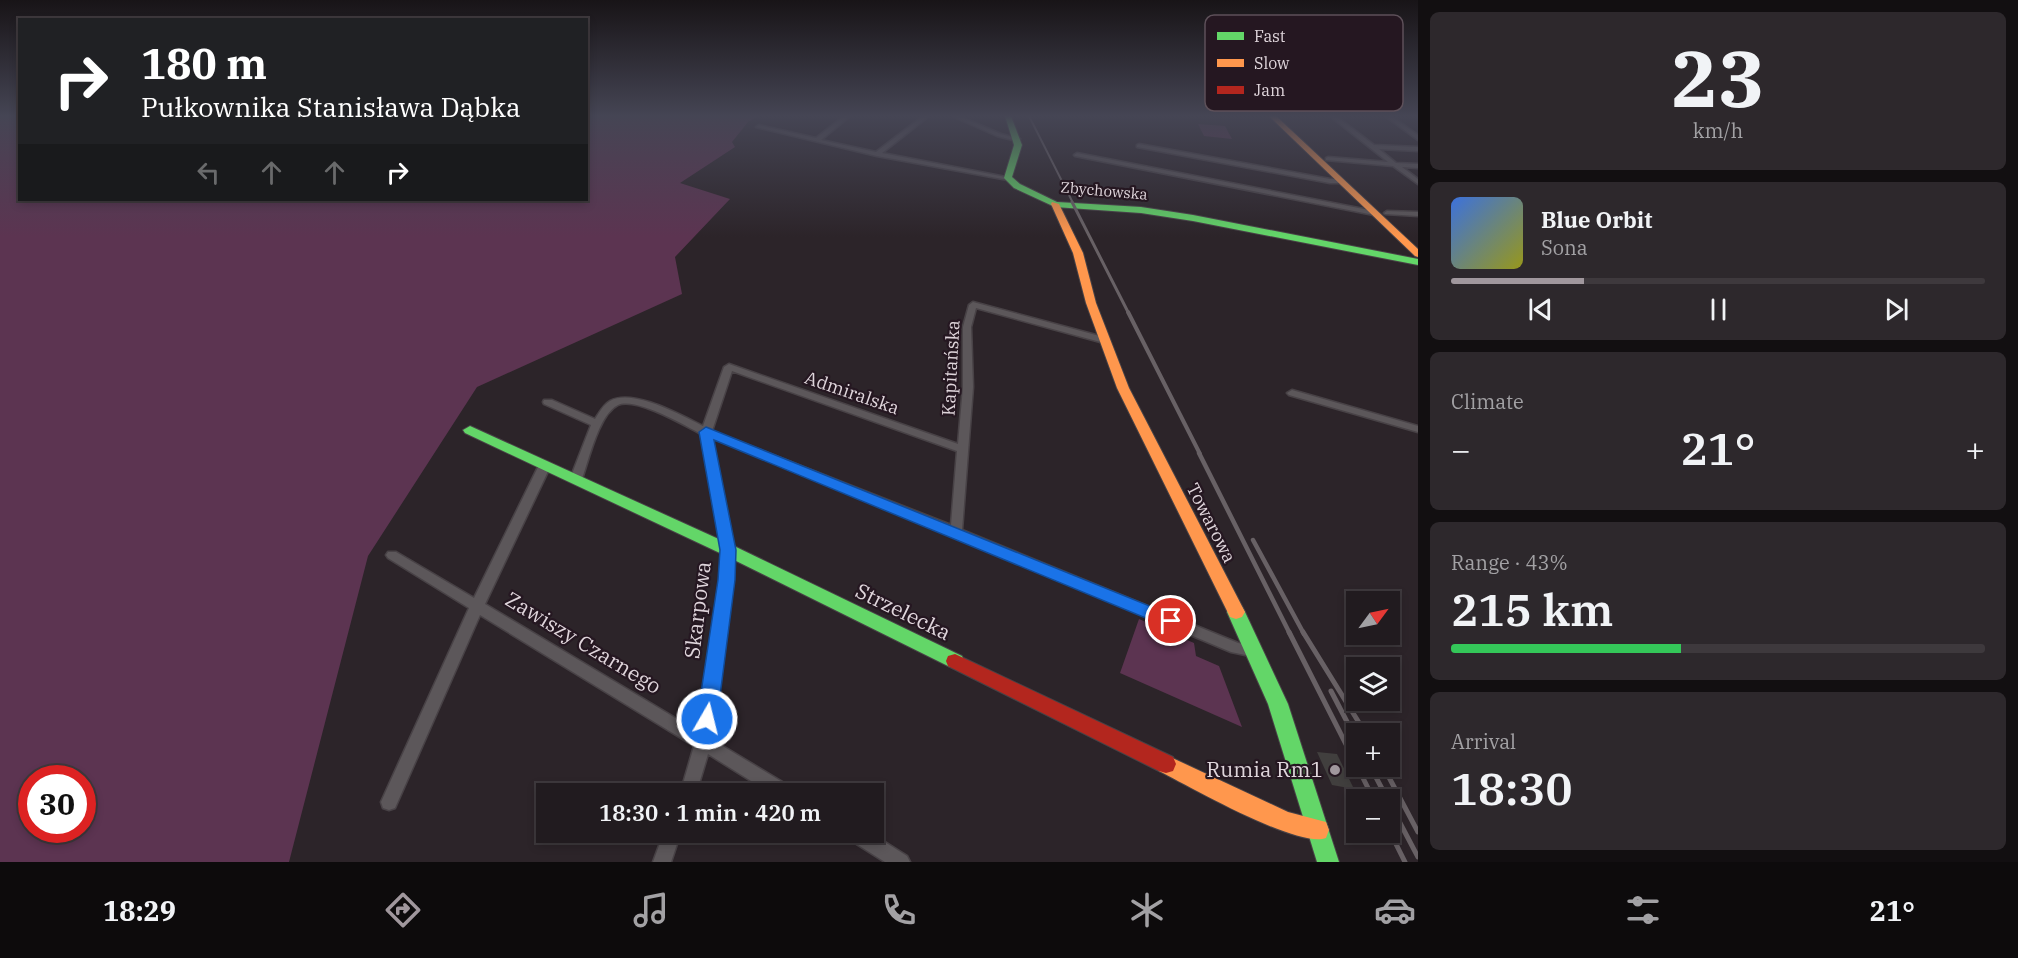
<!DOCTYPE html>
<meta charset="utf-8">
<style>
:root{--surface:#211b1f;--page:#2d282c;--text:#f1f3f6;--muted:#a2a1a4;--line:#3e393d;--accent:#a0979d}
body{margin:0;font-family:"IBM Plex Serif",serif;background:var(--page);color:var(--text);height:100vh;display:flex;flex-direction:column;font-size:22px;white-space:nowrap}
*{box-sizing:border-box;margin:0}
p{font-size:20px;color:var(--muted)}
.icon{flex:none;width:33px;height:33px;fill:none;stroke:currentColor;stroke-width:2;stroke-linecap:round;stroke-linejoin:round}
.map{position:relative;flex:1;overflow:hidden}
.panel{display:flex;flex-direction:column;gap:12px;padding:12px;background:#120f11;width:600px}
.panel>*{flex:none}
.guide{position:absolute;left:18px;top:18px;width:570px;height:183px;border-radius:0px;box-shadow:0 3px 9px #0003,0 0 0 2px var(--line);background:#202124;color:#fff;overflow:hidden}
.needle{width:39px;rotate:57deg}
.controls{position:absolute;left:1346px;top:591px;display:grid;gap:12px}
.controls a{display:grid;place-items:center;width:54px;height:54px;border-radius:0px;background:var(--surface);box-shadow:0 3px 9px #0003,0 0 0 2px var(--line);font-size:30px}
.speed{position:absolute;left:18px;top:765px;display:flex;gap:12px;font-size:30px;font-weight:700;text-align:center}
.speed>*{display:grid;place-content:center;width:78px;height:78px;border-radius:50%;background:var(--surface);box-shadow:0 3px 9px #0003,0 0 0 2px var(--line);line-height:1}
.speed .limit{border:9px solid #d22;background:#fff;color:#111}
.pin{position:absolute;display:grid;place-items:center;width:51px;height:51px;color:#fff;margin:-26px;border:3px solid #fff;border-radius:50%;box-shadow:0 2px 6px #0007}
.me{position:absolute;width:66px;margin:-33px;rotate:8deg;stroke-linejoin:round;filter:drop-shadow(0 0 4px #0008)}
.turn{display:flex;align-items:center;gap:21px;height:126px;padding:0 24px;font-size:27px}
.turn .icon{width:78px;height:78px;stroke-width:2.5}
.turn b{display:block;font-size:42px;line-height:51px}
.lanes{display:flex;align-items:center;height:57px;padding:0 24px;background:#0003;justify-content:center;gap:30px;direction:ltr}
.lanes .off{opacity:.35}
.big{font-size:45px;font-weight:600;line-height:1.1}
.panel .tile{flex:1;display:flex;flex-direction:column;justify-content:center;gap:9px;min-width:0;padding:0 21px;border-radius:9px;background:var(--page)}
.panel .dial{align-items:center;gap:0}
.dial b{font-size:78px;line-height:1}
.song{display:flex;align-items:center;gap:18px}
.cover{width:72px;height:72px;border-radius:9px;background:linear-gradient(135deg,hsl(220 70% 55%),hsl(60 70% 35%))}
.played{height:6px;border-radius:3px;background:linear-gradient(90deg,var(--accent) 25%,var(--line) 25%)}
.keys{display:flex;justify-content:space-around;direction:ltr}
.heat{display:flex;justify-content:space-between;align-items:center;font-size:33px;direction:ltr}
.charge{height:9px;border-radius:4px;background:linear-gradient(90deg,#34c759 43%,var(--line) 0)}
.trip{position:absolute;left:536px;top:783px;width:348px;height:60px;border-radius:0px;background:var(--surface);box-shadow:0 3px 9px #0003,0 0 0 2px var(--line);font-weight:600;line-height:60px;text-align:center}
.tabs{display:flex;height:96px;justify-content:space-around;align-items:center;background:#0d0b0c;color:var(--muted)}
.tabs .icon{width:42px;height:42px}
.tabs .on{color:var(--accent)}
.tabs b{font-size:27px;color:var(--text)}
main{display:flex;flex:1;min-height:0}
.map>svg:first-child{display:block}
.green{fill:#5c3451;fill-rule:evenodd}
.building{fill:#413f3e}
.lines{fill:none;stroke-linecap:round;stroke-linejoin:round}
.street-casing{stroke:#484246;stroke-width:3}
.fast-casing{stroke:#484246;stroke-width:2}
.slow-casing{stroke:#484246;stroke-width:2}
.jam-casing{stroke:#484246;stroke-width:2}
.street{fill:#5c575a;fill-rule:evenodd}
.fast{fill:#63d668;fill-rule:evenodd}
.slow{fill:#ff974d;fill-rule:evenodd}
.jam{fill:#b3261e;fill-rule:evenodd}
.rail-far4{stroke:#686165;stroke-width:2}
.rail-far3{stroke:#686165;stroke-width:3}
.rail-far2{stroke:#686165;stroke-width:4}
.rail-far1{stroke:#686165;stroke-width:4.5}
.rail{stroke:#686165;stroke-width:5}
.route{fill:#1a73e8;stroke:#114b97;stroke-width:1.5}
.poi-dot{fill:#a0979d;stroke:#251721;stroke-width:2}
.labels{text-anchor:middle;stroke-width:4.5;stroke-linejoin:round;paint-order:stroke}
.far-street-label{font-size:15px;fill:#dfd5db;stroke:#251721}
.street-label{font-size:18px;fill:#dfd5db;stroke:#251721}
.near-street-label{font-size:21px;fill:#dfd5db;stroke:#251721}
.near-poi-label{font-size:21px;fill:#dfd5db;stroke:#251721;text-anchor:end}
.key{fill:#251721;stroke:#5d5059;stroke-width:1.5}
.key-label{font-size:16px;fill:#dfd5db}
</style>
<main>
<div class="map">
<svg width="1418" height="862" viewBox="0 0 1418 862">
<rect width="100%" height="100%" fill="#2c2429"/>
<!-- green -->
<path class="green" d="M 0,116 L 19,116 L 20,200 L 586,200 L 587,116 L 758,116 L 748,122 L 732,142 L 735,147 L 680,183 L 730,199 L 675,257 L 682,294 L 477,387 L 368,556 L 289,862 L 0,862 ZM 32,778 L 82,778 L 82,830 L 32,830 Z
M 1198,124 L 1225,126 L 1232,139 L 1204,136 Z
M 1139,619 L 1194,643 L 1196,656 L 1219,666 L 1242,727 L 1120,673 Z"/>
<!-- building -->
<path class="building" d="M 1317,752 L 1337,754 L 1354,789 L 1332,785 Z"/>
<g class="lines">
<!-- street casing -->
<g class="street-casing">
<path id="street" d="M 844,116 L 850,116 L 821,140 L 876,152 L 923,116 L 929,116 L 882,153 L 1011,178 L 1008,180 L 877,156 L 756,127 L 759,125 L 816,138 Z
M 952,116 L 959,116 L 1001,134 L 1020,139 L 1017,141 L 997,136 Z
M 1330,116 L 1336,116 L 1374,145 L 1418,147 L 1418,151 L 1379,149 L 1396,163 L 1418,164 L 1418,168 L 1402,167 L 1418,179 L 1418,184 L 1393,166 L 1326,160 L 1326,158 L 1328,157 L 1388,162 Z
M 1385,116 L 1391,116 L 1418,135 L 1418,140 Z
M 1139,144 L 1330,179 L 1341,179 L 1344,181 L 1341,183 L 1330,183 L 1137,147 L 1137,145 Z
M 1077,153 L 1374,211 L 1377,213 L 1374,215 L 1075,156 L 1074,155 Z
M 1387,211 L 1418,212 L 1418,216 L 1385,214 L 1384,213 Z
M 973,302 L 1107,338 L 1108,340 L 1104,343 L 976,308 L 971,327 L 973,387 L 962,530 L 1238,643 L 1260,647 L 1262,651 L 1260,655 L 1255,657 L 1231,652 L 952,535 L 712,438 L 734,550 L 732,580 L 711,739 L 794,789 L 796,794 L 772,794 L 708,754 L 696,794 L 680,794 L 694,746 L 480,615 L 395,808 L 389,810 L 383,808 L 381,802 L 469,608 L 388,558 L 386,555 L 388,552 L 396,552 L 474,598 L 539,465 L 545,462 L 551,465 L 485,604 L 697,731 L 720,580 L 722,550 L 701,434 C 684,425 636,397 618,405 C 599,414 589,459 582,479 L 576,483 L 570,479 L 591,425 L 544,404 L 543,402 L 544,400 L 552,400 L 595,419 C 599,413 603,405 610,401 C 633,388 682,416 703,426 L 724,367 L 729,364 L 958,444 L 963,387 L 963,327 L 969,305 ZM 732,371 L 957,451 L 951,525 L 712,431 Z
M 1292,390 L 1418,426 L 1418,432 L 1289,395 L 1287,393 Z
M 664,832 L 681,832 L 671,862 L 653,862 Z
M 845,832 L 869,832 L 907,856 L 910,862 L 885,862 L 847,838 Z"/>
</g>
<!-- fast casing -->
<g class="fast-casing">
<path id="fast" d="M 1005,116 L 1011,116 L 1022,145 L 1012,177 L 1020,184 L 1057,202 L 1141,207 L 1193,215 L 1418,259 L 1418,265 L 1193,221 L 1141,213 L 1055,207 L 1014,188 L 1004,178 L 1014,145 Z
M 470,426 L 734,546 L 962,656 L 964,661 L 962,666 L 955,668 L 948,666 L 722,554 L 465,433 L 463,430 Z
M 1236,605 L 1242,607 L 1245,612 L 1288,704 L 1339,862 L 1317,862 L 1268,704 L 1227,612 L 1230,607 Z"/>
</g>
<!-- slow casing -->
<g class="slow-casing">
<path id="slow" d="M 1269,116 L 1276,116 L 1418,249 L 1418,257 L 1415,256 Z
M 1052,202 L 1059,204 L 1083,253 L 1096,303 L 1129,388 L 1245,612 L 1242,617 L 1236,619 L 1230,617 L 1117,388 L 1086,303 L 1073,253 L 1051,204 Z
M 1166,755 L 1288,812 L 1326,822 L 1329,830 L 1326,838 C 1298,849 1189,786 1159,771 L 1156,764 L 1159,757 Z"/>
</g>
<!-- jam casing -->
<g class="jam-casing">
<path id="jam" d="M 955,654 L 1173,757 L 1176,764 L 1173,771 L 1166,773 L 1159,771 L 948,666 L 946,661 L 948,656 Z"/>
</g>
<!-- street -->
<use href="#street" class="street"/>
<!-- fast -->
<use href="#fast" class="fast"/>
<!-- slow -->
<use href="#slow" class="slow"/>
<!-- jam -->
<use href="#jam" class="jam"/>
<!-- rail-far4 -->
<path class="rail-far4" d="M 1029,116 L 1073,203"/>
<!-- rail-far3 -->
<path class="rail-far3" d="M 1072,202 L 1129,314"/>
<!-- rail-far2 -->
<path class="rail-far2" d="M 1128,312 L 1200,454"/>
<!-- rail-far1 -->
<path class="rail-far1" d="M 1199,453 L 1290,634
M 1253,540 L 1304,634"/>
<!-- rail -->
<path class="rail" d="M 1289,632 L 1356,764
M 1303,632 L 1366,734
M 1331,691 L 1356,739
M 1357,766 L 1374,800
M 1370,766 L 1388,800
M 1383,766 L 1418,832
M 1389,802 L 1418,857
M 1389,830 L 1405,862"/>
</g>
<!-- sky -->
<linearGradient id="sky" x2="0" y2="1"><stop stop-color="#181417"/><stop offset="0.49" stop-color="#454554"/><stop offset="1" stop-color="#454554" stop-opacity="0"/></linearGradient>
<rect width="1418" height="237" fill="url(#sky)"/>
<!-- route -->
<path class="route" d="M 706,427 L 1177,617 L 1180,621 L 1177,626 L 1171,628 L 1165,626 L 714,440 L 736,550 L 735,580 L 717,719 L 714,725 L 707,727 L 700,725 L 697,719 L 718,580 L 720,550 L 699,432 Z"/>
<!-- markers -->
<circle class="poi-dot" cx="1335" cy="770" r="6"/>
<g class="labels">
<!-- far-street labels -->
<g class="far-street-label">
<text transform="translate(1104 191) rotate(5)" y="5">Zbychowska</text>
</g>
<!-- street labels -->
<g class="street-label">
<text transform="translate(951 368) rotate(-87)" y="6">Kapitańska</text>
<text transform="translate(852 393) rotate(19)" y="6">Admiralska</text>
<text transform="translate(1211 523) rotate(63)" y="6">Towarowa</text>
</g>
<!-- near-street labels -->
<g class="near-street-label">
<text transform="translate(698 610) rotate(-83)" y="7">Skarpowa</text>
<text transform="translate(903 612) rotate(26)" y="7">Strzelecka</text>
<text transform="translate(583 643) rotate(31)" y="7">Zawiszy Czarnego</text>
</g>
<!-- near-poi labels -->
<g class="near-poi-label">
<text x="1323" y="777">Rumia Rm1</text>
</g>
</g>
<!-- legend -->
<rect x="1205" y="15" width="198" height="96" rx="9" class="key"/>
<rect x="1217" y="32" width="27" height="8" fill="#63d668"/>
<rect x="1217" y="59" width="27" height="8" fill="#ff974d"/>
<rect x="1217" y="86" width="27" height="8" fill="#b3261e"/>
<g class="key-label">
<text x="1254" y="42">Fast</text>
<text x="1254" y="69">Slow</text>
<text x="1254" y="96">Jam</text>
</g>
</svg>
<div class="controls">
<a><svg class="needle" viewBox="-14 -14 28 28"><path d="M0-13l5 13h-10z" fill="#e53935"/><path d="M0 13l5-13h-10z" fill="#a2a1a4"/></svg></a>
<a><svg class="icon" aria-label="layers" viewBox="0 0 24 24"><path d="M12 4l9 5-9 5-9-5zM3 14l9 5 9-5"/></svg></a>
<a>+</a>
<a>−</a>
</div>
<div class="speed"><div class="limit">30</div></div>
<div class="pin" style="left:1171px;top:621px;background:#d93025"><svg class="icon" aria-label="arrive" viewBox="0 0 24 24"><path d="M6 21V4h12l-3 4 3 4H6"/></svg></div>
<svg class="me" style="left:707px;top:719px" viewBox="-20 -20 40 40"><circle r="17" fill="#1a73e8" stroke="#fff" stroke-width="3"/><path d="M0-11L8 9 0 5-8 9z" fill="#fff"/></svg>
<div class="trip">18:30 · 1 min · 420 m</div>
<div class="guide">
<div class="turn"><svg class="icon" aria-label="right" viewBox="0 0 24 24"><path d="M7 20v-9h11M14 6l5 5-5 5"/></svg><div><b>180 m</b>Pułkownika Stanisława Dąbka</div></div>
<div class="lanes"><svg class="icon off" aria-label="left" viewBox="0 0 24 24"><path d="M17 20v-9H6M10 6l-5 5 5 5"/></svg><svg class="icon off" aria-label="ahead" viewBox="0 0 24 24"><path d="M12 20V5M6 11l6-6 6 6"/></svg><svg class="icon off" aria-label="ahead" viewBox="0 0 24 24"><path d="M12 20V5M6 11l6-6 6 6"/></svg><svg class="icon" aria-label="right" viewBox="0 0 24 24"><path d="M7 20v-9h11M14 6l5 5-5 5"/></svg></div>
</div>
</div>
<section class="panel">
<div class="tile dial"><b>23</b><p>km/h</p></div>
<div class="tile">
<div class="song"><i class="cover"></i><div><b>Blue Orbit</b><p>Sona</p></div></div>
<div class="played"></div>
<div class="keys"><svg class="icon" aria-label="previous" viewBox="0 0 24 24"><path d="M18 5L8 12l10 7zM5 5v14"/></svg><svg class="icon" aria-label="pause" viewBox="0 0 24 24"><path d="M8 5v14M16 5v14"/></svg><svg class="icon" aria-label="next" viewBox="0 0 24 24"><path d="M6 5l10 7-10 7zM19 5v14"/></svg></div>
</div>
<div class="tile"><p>Climate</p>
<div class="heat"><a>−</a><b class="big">21°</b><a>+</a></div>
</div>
<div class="tile"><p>Range · 43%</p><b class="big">215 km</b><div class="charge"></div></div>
<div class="tile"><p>Arrival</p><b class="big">18:30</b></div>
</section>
</main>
<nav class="tabs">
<b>18:29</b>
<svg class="icon on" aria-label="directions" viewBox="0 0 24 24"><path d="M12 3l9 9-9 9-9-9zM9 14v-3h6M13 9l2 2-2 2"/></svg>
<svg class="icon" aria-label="music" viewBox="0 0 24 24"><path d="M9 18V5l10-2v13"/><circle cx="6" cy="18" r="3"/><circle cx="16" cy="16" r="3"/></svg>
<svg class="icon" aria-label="phone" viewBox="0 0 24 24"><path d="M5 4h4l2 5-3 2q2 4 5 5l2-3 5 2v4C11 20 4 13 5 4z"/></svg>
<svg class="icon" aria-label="climate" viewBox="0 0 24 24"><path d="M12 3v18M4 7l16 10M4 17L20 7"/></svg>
<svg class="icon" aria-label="car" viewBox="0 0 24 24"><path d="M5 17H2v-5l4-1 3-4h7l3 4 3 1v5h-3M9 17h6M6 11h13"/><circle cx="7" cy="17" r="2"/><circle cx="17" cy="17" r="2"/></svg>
<svg class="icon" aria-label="filters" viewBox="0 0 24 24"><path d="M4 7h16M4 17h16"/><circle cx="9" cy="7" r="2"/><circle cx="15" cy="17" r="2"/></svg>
<b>21°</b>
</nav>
